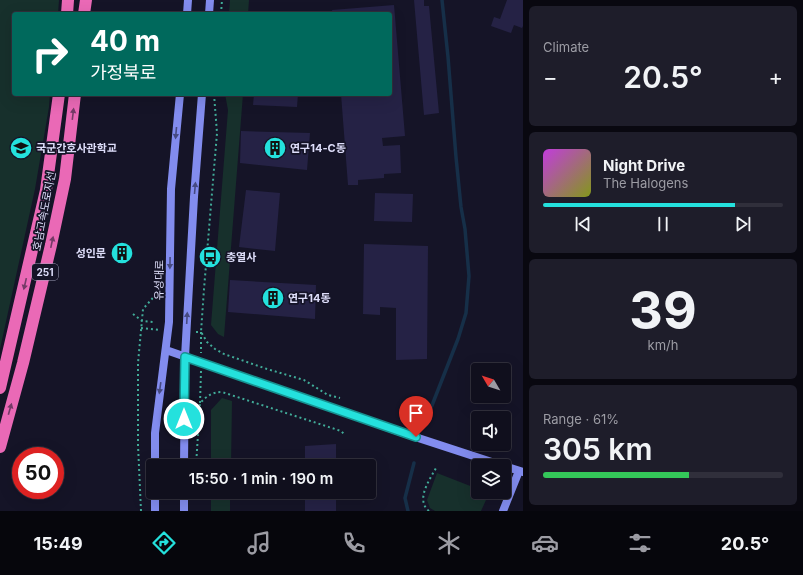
<!DOCTYPE html>
<meta charset="utf-8">
<style>
:root{--surface:#100f1d;--page:#1e1d2a;--text:#f1f3f6;--muted:#9c9ca4;--line:#302f3b;--accent:#24e1dd}
body{margin:0;font-family:Inter,"Noto Sans KR",sans-serif;background:var(--page);color:var(--text);height:100vh;display:flex;flex-direction:column;font-size:15px;white-space:nowrap}
*{box-sizing:border-box;margin:0}
p{font-size:13px;color:var(--muted)}
.icon{flex:none;width:22px;height:22px;fill:none;stroke:currentColor;stroke-width:2;stroke-linecap:round;stroke-linejoin:round}
.map{position:relative;flex:1;overflow:hidden}
.side{display:flex;flex-direction:column;gap:6px;padding:6px;background:#090810;width:280px}
.side>*{flex:none}
.top-card{position:absolute;left:12px;top:12px;width:380px;height:84px;border-radius:4px;box-shadow:0 4px 16px #0002,0 0 0 1px var(--line);background:#00695c;color:#fff;overflow:hidden}
.needle{width:26px;rotate:309deg}
.fabs{position:absolute;left:471px;top:363px;display:grid;gap:8px}
.fabs a{display:grid;place-items:center;width:40px;height:40px;border-radius:4px;background:var(--surface);box-shadow:0 4px 16px #0002,0 0 0 1px var(--line);font-size:20px}
.speed{position:absolute;left:12px;top:447px;display:flex;gap:8px;font-size:20px;font-weight:700;text-align:center}
.speed>*{display:grid;place-content:center;width:52px;height:52px;border-radius:50%;background:var(--surface);box-shadow:0 4px 16px #0002,0 0 0 1px var(--line);line-height:1}
.speed .limit{border:6px solid #d22;background:#fff;color:#111}
.pin{position:absolute;display:grid;place-items:center;width:34px;height:34px;color:#fff;margin:-41px -17px;border-radius:50% 50% 50% 0;rotate:-45deg;box-shadow:0 0 4px #0007}
.pin .icon{rotate:45deg}
.me{position:absolute;width:44px;margin:-22px;rotate:0deg;stroke-linejoin:round;filter:drop-shadow(0 0 3px #0008)}
.turn{display:flex;align-items:center;gap:14px;height:84px;padding:0 12px;font-size:18px}
.turn .icon{width:52px;height:52px;stroke-width:2.5}
.turn b{display:block;font-size:28px;line-height:34px}
.big{font-size:30px;font-weight:600;line-height:1.1}
.side .tile{flex:1;display:flex;flex-direction:column;justify-content:center;gap:6px;min-width:0;padding:0 14px;border-radius:6px;background:var(--page)}
.side .dial{align-items:center;gap:0}
.dial b{font-size:52px;line-height:1}
.song{display:flex;align-items:center;gap:12px}
.cover{width:48px;height:48px;border-radius:6px;background:linear-gradient(135deg,hsl(290 70% 55%),hsl(70 70% 35%))}
.played{height:4px;border-radius:2px;background:linear-gradient(90deg,var(--accent) 80%,var(--line) 80%)}
.keys{display:flex;justify-content:space-around;direction:ltr}
.heat{display:flex;justify-content:space-between;align-items:center;font-size:22px;direction:ltr}
.charge{height:6px;border-radius:3px;background:linear-gradient(90deg,#34c759 61%,var(--line) 0)}
.trip{position:absolute;left:146px;top:459px;width:230px;height:40px;border-radius:4px;background:var(--surface);box-shadow:0 4px 16px #0002,0 0 0 1px var(--line);font-weight:600;line-height:40px;text-align:center}
.tab-bar{display:flex;height:64px;justify-content:space-around;align-items:center;background:#06060c;color:var(--muted)}
.tab-bar .icon{width:28px;height:28px}
.tab-bar .active{color:var(--accent)}
.tab-bar b{font-size:18px;color:var(--text)}
main{display:flex;flex:1;min-height:0}
.map>svg:first-child{display:block}
.green{fill:#17302c}
.lines{fill:none;stroke-linecap:round;stroke-linejoin:round}
.stream{stroke:#162f48;stroke-width:3.5}
.building{fill:#252245}
.path{stroke:#41ab98;stroke-width:2;stroke-dasharray:2 3;stroke-linecap:butt}
.secondary{stroke:#828cee;stroke-width:8}
.highway{stroke:#ea69b6;stroke-width:12}
.oneway{fill:#753a67}
.oneway2{fill:#464a81}
.route-casing{stroke:#179290;stroke-width:10}
.route{stroke:#24e1dd;stroke-width:7}
.labels{text-anchor:middle;stroke-width:3.5;stroke-linejoin:round;paint-order:stroke}
.shield{fill:#151427;stroke:#a2a1bb;stroke-width:1}
.shield-label{font-size:10px;font-weight:bold;fill:#dedefa}
.poi-label{font-size:11px;font-weight:bold;fill:#dedefa;stroke:#151427;text-anchor:start}
.street-label{font-size:11px;fill:#dedefa;stroke:#151427}
</style>
<main>
<div class="map">
<svg width="523" height="511" viewBox="0 0 523 511">
<rect width="100%" height="100%" fill="#151427"/>
<!-- green -->
<path class="green" d="M 0,0 L 59,0 L 58,14 L 14,14 L 14,94 L 50,94 L 49,107 L 35,189 L 0,349 Z
M 230,0 L 249,0 L 248,14 L 229,14 Z
M 225,94 L 243,94 L 224,337 L 218,334 L 211,325 L 228,110 Z
M 222,398 L 232,401 L 231,466 L 211,466 L 211,410 Z
M 437,473 L 478,489 L 478,492 L 482,492 L 486,500 L 481,511 L 435,511 L 430,508 L 427,500 Z
M 211,492 L 230,492 L 230,511 L 211,511 Z"/>
<g class="lines">
<!-- stream -->
<path class="stream" d="M 429,413 L 458,339 L 466,313 L 469,276 L 465,229 L 461,207 L 456,157 L 448,57 L 442,0
M 408,511 L 405,498 L 414,463"/>
</g>
<!-- building -->
<path class="building" d="M 414,0 L 424,0 L 424,6 L 429,6 L 439,113 L 424,115 Z
M 507,0 L 523,0 L 523,26 L 522,28 L 514,25 L 511,33 L 491,26 L 494,17 L 500,19 Z
M 394,5 L 405,136 L 382,138 L 383,146 L 400,145 L 401,173 L 384,174 L 384,178 L 358,180 L 358,185 L 348,185 L 341,94 L 390,94 L 390,14 L 333,14 L 332,10 Z
M 254,94 L 298,94 L 297,107 L 253,105 Z
M 241,131 L 310,133 L 307,170 L 240,163 Z
M 246,190 L 280,193 L 275,251 L 239,247 Z
M 375,193 L 413,194 L 412,222 L 374,221 Z
M 364,244 L 428,246 L 427,359 L 396,360 L 396,308 L 380,307 L 380,315 L 363,314 Z
M 126,248 L 128,253 L 118,257 L 116,252 Z
M 230,280 L 316,285 L 315,319 L 228,312 Z
M 336,444 L 336,466 L 305,466 L 305,446 Z
M 346,462 L 353,462 L 353,466 L 346,466 Z
M 305,492 L 336,492 L 336,511 L 305,511 Z"/>
<g class="lines">
<!-- path -->
<path class="path" d="M 221,14 L 222,0
M 214,94 L 217,133 L 204,289 L 201,332 L 207,342 L 215,349 L 224,354 L 267,369 L 304,380 L 328,395 L 340,398
M 133,314 L 142,321 L 153,322
M 141,328 L 160,330
M 196,332 L 201,332 L 201,353
M 200,403 L 201,371
M 196,466 L 200,403 C 207,396 212,392 222,392 L 341,431 L 345,435
M 141,511 L 138,445 L 138,363 L 143,309 L 159,291 L 159,289
M 429,511 C 415,500 430,479 436,468"/>
<!-- secondary -->
<path class="secondary" d="M 187,14 L 188,0
M 209,14 L 210,0
M 166,350 L 403,433 L 504,466
M 155,466 L 155,433 L 169,322 L 171,189 L 180,94
M 184,466 L 185,357 L 194,197 L 202,94
M 504,466 L 523,472
M 155,492 L 155,511
M 184,511 L 184,492
M 503,511 L 519,471"/>
<!-- highway -->
<path class="highway" d="M 67,14 L 68,0
M 84,14 L 86,0
M 0,388 L 46,190 L 59,94
M 0,447 L 23,363 L 51,245 L 65,179 L 75,94"/>
</g>
<!-- one-way arrows -->
<defs><path id="oneway-solid" d="M-6-.8H1V-3.2L6.5 0L1 3.2V.8H-6Z"/></defs>
<g class="oneway">
<use href="#oneway-solid" transform="translate(73 114) rotate(-83)"/>
<use href="#oneway-solid" transform="translate(52 242) rotate(-78)"/>
<use href="#oneway-solid" transform="translate(25 284) rotate(103)"/>
<use href="#oneway-solid" transform="translate(10 409) rotate(-74)"/>
</g>
<g class="oneway2">
<use href="#oneway-solid" transform="translate(176 133) rotate(95)"/>
<use href="#oneway-solid" transform="translate(195 188) rotate(-85)"/>
<use href="#oneway-solid" transform="translate(170 263) rotate(91)"/>
<use href="#oneway-solid" transform="translate(187 318) rotate(-87)"/>
<use href="#oneway-solid" transform="translate(160 388) rotate(98)"/>
</g>
<g class="lines">
<!-- route casing -->
<g class="route-casing">
<path id="route" d="M 184,419 L 185,357 L 416,437"/>
</g>
<!-- route -->
<use href="#route" class="route"/>
</g>
<!-- icons -->
<defs>
<g id="university-disc" transform="scale(1.15)"><circle r="9.5" fill="#24e1dd" stroke="#151427"/><path d="M0-5L7-2L0 1L-7-2ZM-4 1L0 2.5L4 1V4Q0 6-4 4Z" fill="#111"/></g>
<g id="building-disc" transform="scale(1.15)"><circle r="9.5" fill="#24e1dd" stroke="#151427"/><path d="M-4-6H4V6H1V3H-1V6H-4ZM-2.5-4.3h1.7v1.8h-1.7ZM.8-4.3h1.7v1.8H.8ZM-2.5-1h1.7V.8h-1.7ZM.8-1h1.7V.8H.8Z" fill="#111"/></g>
<g id="bus-disc" transform="scale(1.15)"><circle r="9.5" fill="#24e1dd" stroke="#151427"/><path d="M-5-6H5V4H4V6H2V4H-2V6H-4V4H-5ZM-3.5-4V0h7V-4ZM-3.5 1.2v1.5H-2V1.2ZM2 1.2v1.5H3.5V1.2Z" fill="#111"/></g>
</defs>
<g fill-rule="evenodd">
<use href="#university-disc" x="21" y="148"/>
<use href="#building-disc" x="275" y="148"/>
<use href="#building-disc" x="122" y="253"/>
<use href="#bus-disc" x="210" y="257"/>
<use href="#building-disc" x="273" y="298"/>
</g>
<g class="labels">
<!-- shield labels -->
<rect class="shield" x="32" y="264" width="26" height="16" rx="3"/>
<g class="shield-label">
<text x="45" y="276">251</text>
</g>
<!-- poi labels -->
<g class="poi-label">
<text x="36" y="152">국군간호사관학교</text>
<text x="290" y="152">연구14-C동</text>
<text x="106" y="257" text-anchor="end">성인문</text>
<text x="226" y="261">충열사</text>
<text x="288" y="302">연구14동</text>
</g>
<!-- street labels -->
<g class="street-label">
<text transform="translate(44 211) rotate(-79)" y="4">호남고속도로지선</text>
<text transform="translate(159 280) rotate(-89)" y="4">유성대로</text>
</g>
</g>
</svg>
<div class="fabs">
<a><svg class="needle" viewBox="-14 -14 28 28"><path d="M0-13l5 13h-10z" fill="#e53935"/><path d="M0 13l5-13h-10z" fill="#9c9ca4"/></svg></a>
<a><svg class="icon" aria-label="sound" viewBox="0 0 24 24"><path d="M4 9h4l5-4v14l-5-4H4zM17 9q2 3 0 6"/></svg></a>
<a><svg class="icon" aria-label="layers" viewBox="0 0 24 24"><path d="M12 4l9 5-9 5-9-5zM3 14l9 5 9-5"/></svg></a>
</div>
<div class="speed"><div class="limit">50</div></div>
<div class="pin" style="left:416px;top:437px;background:#d93025"><svg class="icon" aria-label="arrive" viewBox="0 0 24 24"><path d="M6 21V4h12l-3 4 3 4H6"/></svg></div>
<svg class="me" style="left:184px;top:419px" viewBox="-20 -20 40 40"><circle r="17" fill="#24e1dd" stroke="#fff" stroke-width="3"/><path d="M0-11L8 9 0 5-8 9z" fill="#fff"/></svg>
<div class="trip">15:50 · 1 min · 190 m</div>
<div class="top-card">
<div class="turn"><svg class="icon" aria-label="right" viewBox="0 0 24 24"><path d="M7 20v-9h11M14 6l5 5-5 5"/></svg><div><b>40 m</b>가정북로</div></div>
</div>
</div>
<section class="side">
<div class="tile"><p>Climate</p>
<div class="heat"><a>−</a><b class="big">20.5°</b><a>+</a></div>
</div>
<div class="tile">
<div class="song"><i class="cover"></i><div><b>Night Drive</b><p>The Halogens</p></div></div>
<div class="played"></div>
<div class="keys"><svg class="icon" aria-label="previous" viewBox="0 0 24 24"><path d="M18 5L8 12l10 7zM5 5v14"/></svg><svg class="icon" aria-label="pause" viewBox="0 0 24 24"><path d="M8 5v14M16 5v14"/></svg><svg class="icon" aria-label="next" viewBox="0 0 24 24"><path d="M6 5l10 7-10 7zM19 5v14"/></svg></div>
</div>
<div class="tile dial"><b>39</b><p>km/h</p></div>
<div class="tile"><p>Range · 61%</p><b class="big">305 km</b><div class="charge"></div></div>
</section>
</main>
<nav class="tab-bar">
<b>15:49</b>
<svg class="icon active" aria-label="directions" viewBox="0 0 24 24"><path d="M12 3l9 9-9 9-9-9zM9 14v-3h6M13 9l2 2-2 2"/></svg>
<svg class="icon" aria-label="music" viewBox="0 0 24 24"><path d="M9 18V5l10-2v13"/><circle cx="6" cy="18" r="3"/><circle cx="16" cy="16" r="3"/></svg>
<svg class="icon" aria-label="phone" viewBox="0 0 24 24"><path d="M5 4h4l2 5-3 2q2 4 5 5l2-3 5 2v4C11 20 4 13 5 4z"/></svg>
<svg class="icon" aria-label="climate" viewBox="0 0 24 24"><path d="M12 3v18M4 7l16 10M4 17L20 7"/></svg>
<svg class="icon" aria-label="car" viewBox="0 0 24 24"><path d="M5 17H2v-5l4-1 3-4h7l3 4 3 1v5h-3M9 17h6M6 11h13"/><circle cx="7" cy="17" r="2"/><circle cx="17" cy="17" r="2"/></svg>
<svg class="icon" aria-label="filters" viewBox="0 0 24 24"><path d="M4 7h16M4 17h16"/><circle cx="9" cy="7" r="2"/><circle cx="15" cy="17" r="2"/></svg>
<b>20.5°</b>
</nav>
